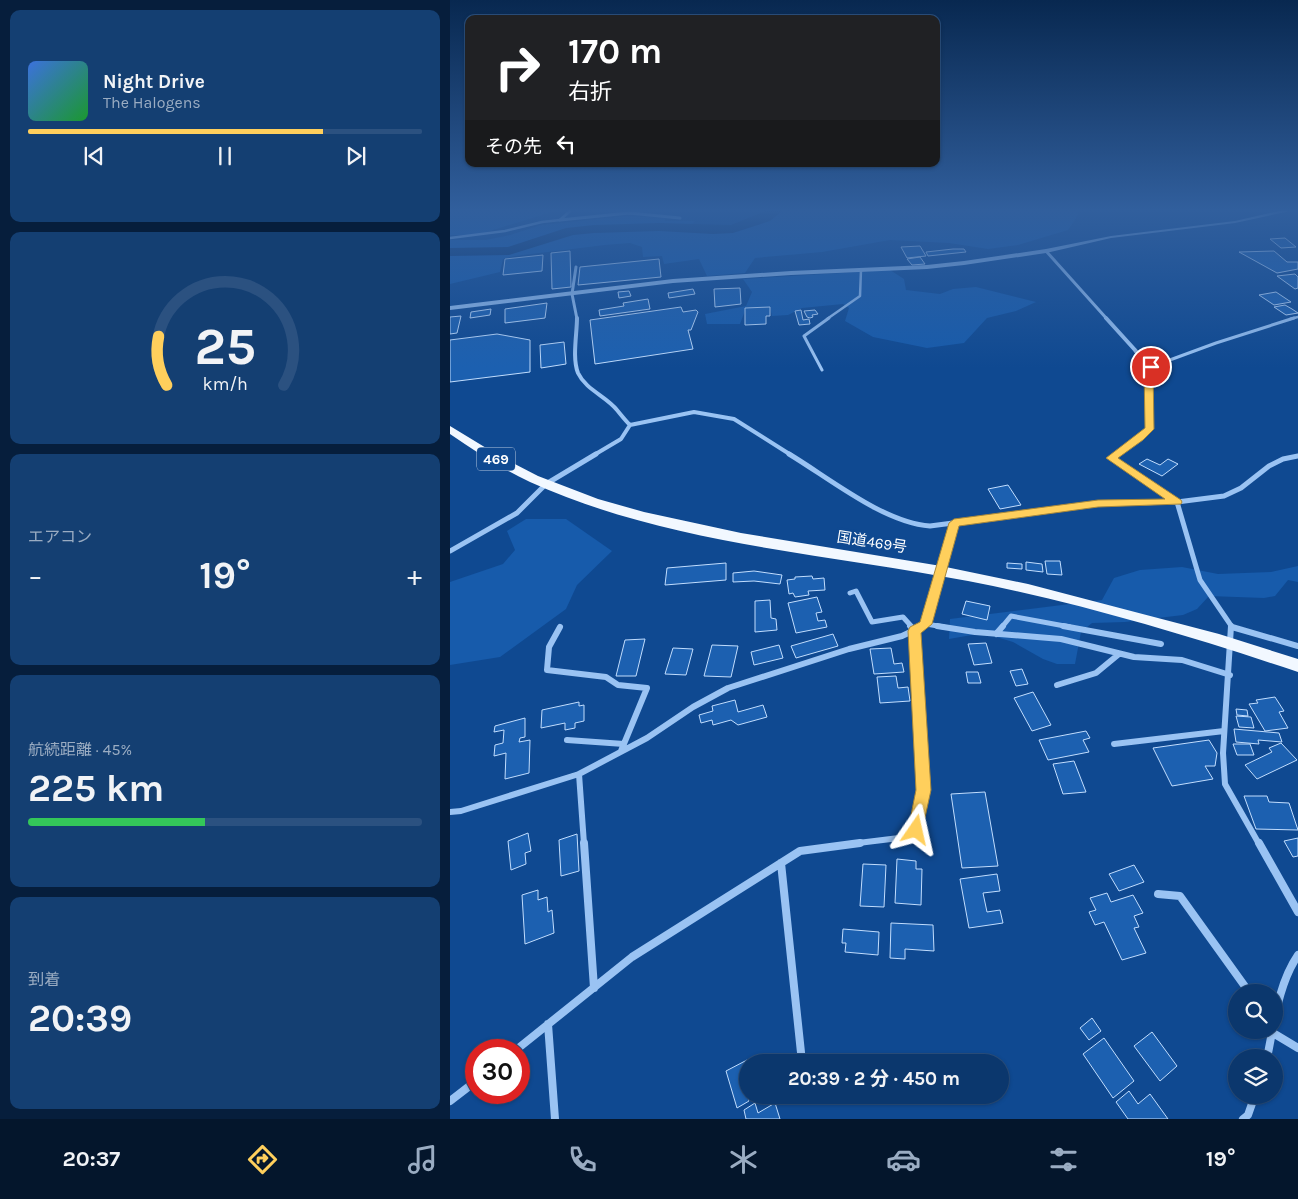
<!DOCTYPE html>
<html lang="ja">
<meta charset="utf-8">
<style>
:root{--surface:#0b376d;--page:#143f72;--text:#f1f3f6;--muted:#9aacc2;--line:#2b5180;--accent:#ffcf5c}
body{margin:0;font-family:Karla,"Noto Sans JP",sans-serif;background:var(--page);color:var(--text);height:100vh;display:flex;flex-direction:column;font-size:19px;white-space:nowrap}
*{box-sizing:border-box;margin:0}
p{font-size:16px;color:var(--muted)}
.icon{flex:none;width:28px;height:28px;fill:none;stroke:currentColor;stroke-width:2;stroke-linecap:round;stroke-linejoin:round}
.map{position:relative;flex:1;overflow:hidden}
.drawer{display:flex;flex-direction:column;gap:10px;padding:10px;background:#061e3c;width:450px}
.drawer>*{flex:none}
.hud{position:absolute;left:15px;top:15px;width:475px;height:152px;border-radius:10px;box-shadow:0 1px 4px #0004,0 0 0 1px var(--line);background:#202124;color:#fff;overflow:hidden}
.buttons{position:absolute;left:778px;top:984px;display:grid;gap:10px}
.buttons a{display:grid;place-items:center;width:55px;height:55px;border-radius:50%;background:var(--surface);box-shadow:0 1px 4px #0004,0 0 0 1px var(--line);font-size:25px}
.speed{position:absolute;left:15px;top:1039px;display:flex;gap:10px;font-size:25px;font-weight:700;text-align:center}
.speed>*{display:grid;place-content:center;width:65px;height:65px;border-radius:50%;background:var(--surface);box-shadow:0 1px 4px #0004,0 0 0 1px var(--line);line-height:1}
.speed .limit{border:8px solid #d22;background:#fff;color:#111}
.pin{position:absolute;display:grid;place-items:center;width:42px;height:42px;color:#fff;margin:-21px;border:2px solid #fff;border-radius:50%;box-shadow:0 1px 5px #0007}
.me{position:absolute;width:55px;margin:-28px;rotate:11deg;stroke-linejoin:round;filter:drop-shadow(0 0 4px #0008)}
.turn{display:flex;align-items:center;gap:18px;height:105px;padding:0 20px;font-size:22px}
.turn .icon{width:65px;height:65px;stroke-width:2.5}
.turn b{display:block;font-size:35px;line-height:42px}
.then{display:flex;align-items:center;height:48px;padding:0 20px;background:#0003;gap:10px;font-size:19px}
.big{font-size:38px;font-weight:700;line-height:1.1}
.drawer .tile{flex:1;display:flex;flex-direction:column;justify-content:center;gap:8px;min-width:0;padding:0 18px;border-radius:10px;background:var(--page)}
.drawer .dial{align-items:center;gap:0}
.dial svg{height:130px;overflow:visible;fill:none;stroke:var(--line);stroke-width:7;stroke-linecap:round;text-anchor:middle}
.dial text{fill:var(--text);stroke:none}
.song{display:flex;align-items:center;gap:15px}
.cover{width:60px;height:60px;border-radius:8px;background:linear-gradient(135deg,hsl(220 70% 55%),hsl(130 70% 35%))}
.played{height:5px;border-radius:2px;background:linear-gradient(90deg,var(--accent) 75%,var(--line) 75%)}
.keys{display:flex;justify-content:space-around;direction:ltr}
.heat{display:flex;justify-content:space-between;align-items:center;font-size:28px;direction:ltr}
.charge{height:8px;border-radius:4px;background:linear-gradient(90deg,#34c759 45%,var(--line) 0)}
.trip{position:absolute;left:289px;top:1054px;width:270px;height:50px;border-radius:25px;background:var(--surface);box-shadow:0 1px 4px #0004,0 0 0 1px var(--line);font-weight:700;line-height:50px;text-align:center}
.tab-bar{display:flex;height:80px;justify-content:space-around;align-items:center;background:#04162c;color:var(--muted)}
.tab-bar .icon{width:35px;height:35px}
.tab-bar .active{color:var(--accent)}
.tab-bar b{font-size:22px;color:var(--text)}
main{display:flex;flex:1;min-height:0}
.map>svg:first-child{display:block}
.green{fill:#175bab}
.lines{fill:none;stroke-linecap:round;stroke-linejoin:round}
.river{fill:#09346c;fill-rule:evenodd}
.building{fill:#1c60b0;stroke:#c1ddfe}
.service-far1{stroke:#9ac3f3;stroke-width:2.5}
.service{stroke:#9ac3f3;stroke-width:3}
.minor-far4{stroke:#9ac3f3;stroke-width:3}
.minor-far3{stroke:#9ac3f3;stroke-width:4}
.minor-far2{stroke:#9ac3f3;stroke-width:5}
.minor-far1{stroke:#9ac3f3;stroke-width:6}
.minor{stroke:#9ac3f3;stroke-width:8}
.tertiary{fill:#9ac3f3;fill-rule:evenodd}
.trunk{fill:#f2f8ff;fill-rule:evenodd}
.route{fill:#ffcf5c;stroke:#a6873c}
.labels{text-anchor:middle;stroke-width:5;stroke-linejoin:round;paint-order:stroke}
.shield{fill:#0f4991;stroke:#b7c8de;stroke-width:1}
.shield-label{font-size:14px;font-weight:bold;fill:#fff}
.street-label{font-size:15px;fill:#fff;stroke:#0f4991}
</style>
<main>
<section class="drawer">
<div class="tile">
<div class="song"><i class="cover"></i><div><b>Night Drive</b><p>The Halogens</p></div></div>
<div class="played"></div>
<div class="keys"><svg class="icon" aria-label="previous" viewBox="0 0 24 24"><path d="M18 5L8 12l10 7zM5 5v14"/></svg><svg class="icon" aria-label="pause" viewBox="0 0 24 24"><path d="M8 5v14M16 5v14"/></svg><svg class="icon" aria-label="next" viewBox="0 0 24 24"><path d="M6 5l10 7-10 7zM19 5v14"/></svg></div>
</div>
<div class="tile dial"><svg viewBox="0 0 100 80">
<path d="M14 69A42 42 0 1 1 86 69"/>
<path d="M14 69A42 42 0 0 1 9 39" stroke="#ffcf5c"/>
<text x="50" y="56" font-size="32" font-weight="700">25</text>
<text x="50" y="72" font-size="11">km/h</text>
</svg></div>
<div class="tile"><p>エアコン</p>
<div class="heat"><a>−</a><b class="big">19°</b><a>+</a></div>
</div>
<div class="tile"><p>航続距離 · 45%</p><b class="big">225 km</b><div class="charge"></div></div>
<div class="tile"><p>到着</p><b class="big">20:39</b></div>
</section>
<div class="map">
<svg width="848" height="1119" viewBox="0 0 848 1119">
<rect width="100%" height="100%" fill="#0f4991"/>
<!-- green -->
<path class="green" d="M 105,211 L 27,235 L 0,235 L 0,212 Z
M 312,211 L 627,211 L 628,215 L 618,230 L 568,245 L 538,249 L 499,243 L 440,240 L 372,252 L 305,258 L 295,273 L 257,276 L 249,259 L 214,264 L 212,256 L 193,257 L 192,247 L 180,243 L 155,245 L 65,256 L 53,259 L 50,272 L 0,284 L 0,240 L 36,240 L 60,235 L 91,225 L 177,216 L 215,218 L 215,221 L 245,221 L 238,228 L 294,229 L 320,216 Z
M 440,270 L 454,279 L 456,290 L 490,294 L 503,289 L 526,287 L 586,302 L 566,311 L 537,318 L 514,343 L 477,348 L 423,337 L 395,321 L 399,308 L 393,304 L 352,308 L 338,315 L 322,316 L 320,307 L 296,308 L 290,324 L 257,324 L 255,314 L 296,306 L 302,292 L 293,279 Z
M 76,519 L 116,519 L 162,551 L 127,585 L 116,609 L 50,657 L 0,665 L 0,582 L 53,564 L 65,550 L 57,531 Z
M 848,566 L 848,582 L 838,580 L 825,596 L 814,598 L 759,596 L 747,609 L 733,615 L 675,622 L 642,623 L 631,632 L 625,664 L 607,664 L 593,659 L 563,642 L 533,633 L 499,639 L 500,619 L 652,600 L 664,578 L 690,570 L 732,567 L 768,574 L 821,572 Z"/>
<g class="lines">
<!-- river -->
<path class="river" d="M 316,211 L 332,211 L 320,221 L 283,233 L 263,234 L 209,231 L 144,233 L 123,235 L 59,255 L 0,256 L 0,248 L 58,247 L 116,228 L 144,225 L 209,223 L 281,225 Z"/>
</g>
<!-- building -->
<path class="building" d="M 835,238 L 846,247 L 831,248 L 820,239 Z
M 470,246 L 476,256 L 457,258 L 451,247 Z
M 503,249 L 514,249 L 516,252 L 478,256 L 476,252 Z
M 120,251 L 121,287 L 102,289 L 101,253 Z
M 824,251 L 837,262 L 848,262 L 848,269 L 827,273 L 789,252 Z
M 93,255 L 92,271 L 53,275 L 55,259 Z
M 470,257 L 475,264 L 462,265 L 457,259 Z
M 209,259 L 211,277 L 128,285 L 130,267 Z
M 845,274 L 848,277 L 848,288 L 845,289 L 827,276 Z
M 290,288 L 291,304 L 265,307 L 264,289 Z
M 243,289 L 245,294 L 219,298 L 218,293 Z
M 179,291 L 181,296 L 169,298 L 168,292 Z
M 826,292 L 841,302 L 824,305 L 809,295 Z
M 198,299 L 200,309 L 150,316 L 149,310 L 174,306 L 173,303 Z
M 97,303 L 95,318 L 55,323 L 55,309 Z
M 835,305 L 842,309 L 848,313 L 836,315 L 824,307 Z
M 231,307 L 233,312 L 246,310 L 248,312 L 241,330 L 238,330 L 243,349 L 145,364 L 140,320 Z
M 320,307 L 320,316 L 316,316 L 316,324 L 295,325 L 295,308 Z
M 41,309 L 40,315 L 20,318 L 21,312 Z
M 351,310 L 353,320 L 359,319 L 360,324 L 349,325 L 345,311 Z
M 365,310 L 368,314 L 362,315 L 363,317 L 360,318 L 357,317 L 354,311 Z
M 11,316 L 7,333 L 0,334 L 0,317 Z
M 47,334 L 80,340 L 80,372 L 0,382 L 0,340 Z
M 114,342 L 116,364 L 91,368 L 90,345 Z
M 697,459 L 710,465 L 718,459 L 728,464 L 712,476 L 689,464 Z
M 558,485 L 571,505 L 550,509 L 538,489 Z
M 595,561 L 610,561 L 612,575 L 597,574 Z
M 576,562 L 592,564 L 593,572 L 576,570 Z
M 276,563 L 276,580 L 215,585 L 217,568 Z
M 557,563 L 572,564 L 572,569 L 557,568 Z
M 304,571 L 332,575 L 330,584 L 304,581 L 283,582 L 283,573 Z
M 362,576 L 363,579 L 374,578 L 375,590 L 358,591 L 359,595 L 345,597 L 343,593 L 339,594 L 337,580 L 345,579 L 345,577 Z
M 367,597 L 372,612 L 366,613 L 368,621 L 375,620 L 377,627 L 346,633 L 338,603 Z
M 320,600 L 321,618 L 326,619 L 327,630 L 305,632 L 305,601 Z
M 516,601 L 540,606 L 537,620 L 512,614 Z
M 383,634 L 388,646 L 346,658 L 341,646 Z
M 195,639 L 186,676 L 166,676 L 175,640 Z
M 536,643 L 542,663 L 524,665 L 518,644 Z
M 262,645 L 288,646 L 281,677 L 254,676 Z
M 329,645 L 333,658 L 304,665 L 301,652 Z
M 223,648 L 243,649 L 236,675 L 215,674 Z
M 441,648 L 444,664 L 452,663 L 454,672 L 424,674 L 420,649 Z
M 572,669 L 578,684 L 566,686 L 560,671 Z
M 516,672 L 528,672 L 531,683 L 518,683 Z
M 446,676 L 448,688 L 458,687 L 460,701 L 430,703 L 427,677 Z
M 583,692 L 601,725 L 582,731 L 564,698 Z
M 825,697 L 834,711 L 829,712 L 838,728 L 815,731 L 799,704 L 808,703 L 806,700 Z
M 285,700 L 288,712 L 313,705 L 317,717 L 288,725 L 281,720 L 263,725 L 262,720 L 251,723 L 249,715 L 263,711 L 262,706 Z
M 129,702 L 129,706 L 134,705 L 134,721 L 125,723 L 125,728 L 115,730 L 115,723 L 91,728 L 92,710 Z
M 786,709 L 797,710 L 798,716 L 787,715 Z
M 786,716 L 801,717 L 804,728 L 789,727 Z
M 75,718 L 75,737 L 70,738 L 69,742 L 80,740 L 79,773 L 55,779 L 56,753 L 44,756 L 45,745 L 53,743 L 54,730 L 44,732 L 45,726 Z
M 784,729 L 829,733 L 832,742 L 808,740 L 809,744 L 786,742 Z
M 636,731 L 640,738 L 633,740 L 639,752 L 598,760 L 589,740 Z
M 759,740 L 767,753 L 765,766 L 755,766 L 763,779 L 722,786 L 703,748 Z
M 831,743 L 847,760 L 807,779 L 795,765 L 822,752 L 819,748 Z
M 783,744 L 800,744 L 804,755 L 787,755 Z
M 624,761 L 636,792 L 613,794 L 603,764 Z
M 535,792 L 548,866 L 512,868 L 501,794 Z
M 794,796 L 817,796 L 819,802 L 839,803 L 848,830 L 806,829 Z
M 78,833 L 81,851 L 75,853 L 76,864 L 61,870 L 58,841 Z
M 127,834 L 129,871 L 111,876 L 109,840 Z
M 848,838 L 848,856 L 843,857 L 834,841 Z
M 447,859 L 466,861 L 466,869 L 472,869 L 471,905 L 445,903 Z
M 413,864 L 436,865 L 434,907 L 410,906 Z
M 684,865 L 694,882 L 669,891 L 659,874 Z
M 547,874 L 550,891 L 533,893 L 537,912 L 550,910 L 553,923 L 519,928 L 510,879 Z
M 88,890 L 88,900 L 97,897 L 98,912 L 102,910 L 104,933 L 75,944 L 72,895 Z
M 657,893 L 661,902 L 683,895 L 693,913 L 684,916 L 689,927 L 684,928 L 696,953 L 672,960 L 654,922 L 645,925 L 639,912 L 646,910 L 640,898 Z
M 441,923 L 483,925 L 484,951 L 455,949 L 455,959 L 440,958 Z
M 393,929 L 429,932 L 428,955 L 395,952 L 396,943 L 392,943 Z
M 642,1018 L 651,1031 L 639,1040 L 630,1028 Z
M 702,1032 L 727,1066 L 710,1081 L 684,1046 Z
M 654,1038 L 684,1081 L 663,1098 L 633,1054 Z
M 297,1060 L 298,1087 L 295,1088 L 299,1101 L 287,1108 L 276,1071 Z
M 679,1091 L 688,1104 L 700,1094 L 718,1119 L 678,1119 L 666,1102 Z
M 305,1103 L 308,1113 L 325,1103 L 330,1119 L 296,1119 L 294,1110 Z"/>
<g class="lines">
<!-- service-far1 -->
<path class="service-far1" d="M 0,238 L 55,231 L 92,222 L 110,220
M 377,319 L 410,296 L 411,270
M 840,319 L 848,317"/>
<!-- service -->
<path class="service" d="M 698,368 L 766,343 L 844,318
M 372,370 L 354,336 L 379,318"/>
<!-- minor-far4 -->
<path class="minor-far4" d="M 120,211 L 110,220 L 179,213 L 230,218
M 596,251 L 657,319
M 126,267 L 122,294 L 127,319"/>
<!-- minor-far3 -->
<path class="minor-far3" d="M 127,318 C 127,334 122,358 128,373 C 136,390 156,396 167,410 C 172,416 175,420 180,425 L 171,439 L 144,455
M 656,318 L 685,350 L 698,368 L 699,429 L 665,455
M 180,425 L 244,412 L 284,419 L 341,455"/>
<!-- minor-far2 -->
<path class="minor-far2" d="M 339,454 C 379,478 434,523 480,526 L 648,504 L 727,502 L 774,496 L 791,488 L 819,466 L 833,459 L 848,456
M 666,454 L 661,458 L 727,502 L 750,580 L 782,627
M 0,551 L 67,513 L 96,484 L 146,454
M 400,593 L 406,591 L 422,622 L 453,617 L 462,627
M 476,624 L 504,523
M 470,627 L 476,624 L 494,627
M 552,627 L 561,616 L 620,627"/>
<!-- minor-far1 -->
<path class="minor-far1" d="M 487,626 L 525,632 L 611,639 L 684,657 L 732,660 L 780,675
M 613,626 L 711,644
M 781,626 L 773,753 L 775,784 L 809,844
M 110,627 L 99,647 L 97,670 L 156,677 L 168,685 L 197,688 L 171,751
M 782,627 L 848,646
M 546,634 L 553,626
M 607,685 L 646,673 L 669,654
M 117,740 L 174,744
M 664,744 L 774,731
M 129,774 L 134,844
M 0,812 L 11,811 L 129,774 L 197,738 L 243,707 L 278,688 L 399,649 L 452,636 L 473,626
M 400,844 L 449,838 L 466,830 L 474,790 L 465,631 L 460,626"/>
<!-- minor -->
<path class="minor" d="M 134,843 L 144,988
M 809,843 L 848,912
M 331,863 L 352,1062
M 708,894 L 730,896 L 799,992
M 98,1024 L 105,1119
M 823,1033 L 848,1048
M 66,1050 L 182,957 L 350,851 L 410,843
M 817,1058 C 824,1025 828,984 848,955
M 0,1101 L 26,1081
M 793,1119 L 798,1115 L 805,1095"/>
<!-- tertiary -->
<path class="tertiary" d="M 829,211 L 840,211 L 785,223 L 661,238 L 596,253 L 514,265 L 477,269 L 341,275 L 223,283 L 0,310 L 0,306 L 223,279 L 341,271 L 477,265 L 514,261 L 596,249 L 661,236 L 785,221 Z"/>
<!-- trunk -->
<path class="trunk" d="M 0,426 L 51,457 L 88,476 L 148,499 L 194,512 L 291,533 L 491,566 L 578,584 L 769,634 L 848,659 L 848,672 C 740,636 630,603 518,581 C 372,553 217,544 80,482 C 52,469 26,452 0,434 Z"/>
</g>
<!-- sky -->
<linearGradient id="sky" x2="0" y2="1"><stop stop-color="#082850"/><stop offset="0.57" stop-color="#315f9d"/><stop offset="1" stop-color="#315f9d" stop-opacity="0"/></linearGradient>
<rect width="848" height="368" fill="url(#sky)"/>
<!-- route -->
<path class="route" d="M 698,365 L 705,367 L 703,370 L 704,429 L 693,440 L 668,458 L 731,500 L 732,502 L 731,504 L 648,507 L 509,526 L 482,624 L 471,633 L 481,790 L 471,836 L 466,838 L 461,836 L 458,830 L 466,790 L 458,631 L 460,627 L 470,622 L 499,523 L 504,519 L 648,500 L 715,499 L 656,458 L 695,428 L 694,368 Z"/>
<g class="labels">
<!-- shield labels -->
<rect class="shield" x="27" y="447.5" width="38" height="23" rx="4"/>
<g class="shield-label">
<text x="46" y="464">469</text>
</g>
<!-- street labels -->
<g class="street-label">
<text transform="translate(422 542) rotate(9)" y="5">国道469号</text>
</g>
</g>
</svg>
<div class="buttons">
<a><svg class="icon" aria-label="search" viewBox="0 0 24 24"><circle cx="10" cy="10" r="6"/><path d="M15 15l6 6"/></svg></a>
<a><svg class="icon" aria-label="layers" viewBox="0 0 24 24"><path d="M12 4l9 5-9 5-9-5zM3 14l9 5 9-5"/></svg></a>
</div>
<div class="speed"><div class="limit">30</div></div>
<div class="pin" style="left:701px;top:367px;background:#d93025"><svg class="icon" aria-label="arrive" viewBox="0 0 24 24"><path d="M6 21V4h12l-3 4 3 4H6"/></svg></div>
<svg class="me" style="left:466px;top:830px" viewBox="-20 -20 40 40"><path d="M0-17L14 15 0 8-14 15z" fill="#ffcf5c" stroke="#fff" stroke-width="4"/></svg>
<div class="trip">20:39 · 2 分 · 450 m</div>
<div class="hud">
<div class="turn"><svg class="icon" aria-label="right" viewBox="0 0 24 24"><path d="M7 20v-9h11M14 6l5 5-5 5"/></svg><div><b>170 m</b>右折</div></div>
<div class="then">その先<svg class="icon" aria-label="left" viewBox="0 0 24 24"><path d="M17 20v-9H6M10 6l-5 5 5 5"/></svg></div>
</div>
</div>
</main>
<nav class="tab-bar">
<b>20:37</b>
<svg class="icon active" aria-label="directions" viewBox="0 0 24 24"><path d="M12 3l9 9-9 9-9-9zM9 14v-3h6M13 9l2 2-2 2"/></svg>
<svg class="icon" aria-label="music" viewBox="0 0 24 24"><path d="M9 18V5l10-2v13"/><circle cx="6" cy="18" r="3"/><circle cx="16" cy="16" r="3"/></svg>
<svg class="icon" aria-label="phone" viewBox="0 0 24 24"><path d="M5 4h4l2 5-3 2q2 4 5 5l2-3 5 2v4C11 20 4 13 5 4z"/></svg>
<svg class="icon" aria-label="climate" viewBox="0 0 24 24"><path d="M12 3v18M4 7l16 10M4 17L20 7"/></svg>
<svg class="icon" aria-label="car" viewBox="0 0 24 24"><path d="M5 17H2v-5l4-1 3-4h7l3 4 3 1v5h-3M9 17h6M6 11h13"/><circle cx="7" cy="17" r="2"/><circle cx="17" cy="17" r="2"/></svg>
<svg class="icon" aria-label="filters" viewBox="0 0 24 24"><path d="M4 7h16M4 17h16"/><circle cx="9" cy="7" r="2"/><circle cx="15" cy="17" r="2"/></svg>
<b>19°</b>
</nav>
